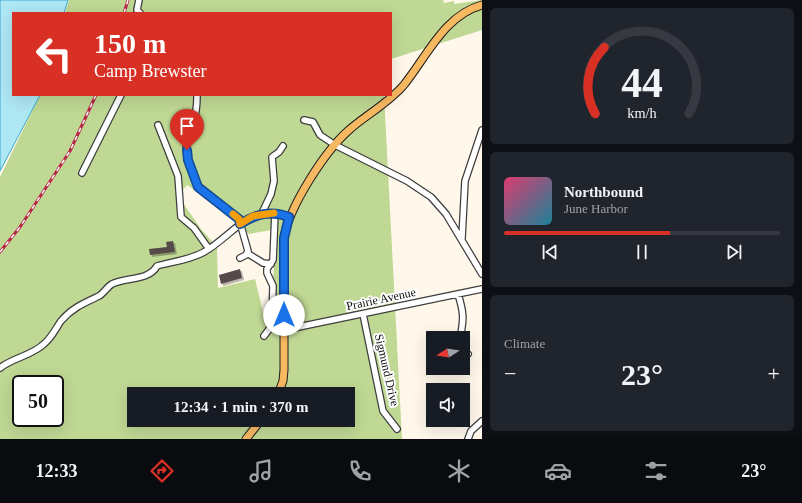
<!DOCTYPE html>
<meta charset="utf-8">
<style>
:root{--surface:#171b24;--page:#20242c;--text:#f1f3f6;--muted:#9ea1a6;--line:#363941;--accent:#d93025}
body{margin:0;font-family:"Times New Roman",serif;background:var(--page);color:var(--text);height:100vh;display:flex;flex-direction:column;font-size:15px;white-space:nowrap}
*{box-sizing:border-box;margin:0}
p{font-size:13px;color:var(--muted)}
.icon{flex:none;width:22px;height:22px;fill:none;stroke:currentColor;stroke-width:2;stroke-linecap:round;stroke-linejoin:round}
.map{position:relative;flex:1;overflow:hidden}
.side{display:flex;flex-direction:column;gap:8px;padding:8px;background:#0d0f14;width:320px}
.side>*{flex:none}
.top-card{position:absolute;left:12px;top:12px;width:380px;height:84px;border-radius:0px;box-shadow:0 4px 16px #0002;background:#d93025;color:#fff;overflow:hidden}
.needle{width:26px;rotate:258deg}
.fabs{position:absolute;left:426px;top:331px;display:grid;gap:8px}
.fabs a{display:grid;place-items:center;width:44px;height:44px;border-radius:0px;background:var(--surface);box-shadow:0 4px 16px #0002;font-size:20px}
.speed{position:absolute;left:12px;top:375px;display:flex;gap:8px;font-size:20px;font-weight:700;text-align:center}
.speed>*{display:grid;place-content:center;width:52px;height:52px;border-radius:50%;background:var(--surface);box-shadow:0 4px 16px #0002;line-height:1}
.speed .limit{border:2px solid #111;border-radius:6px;background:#fff;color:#111}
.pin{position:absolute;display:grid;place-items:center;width:34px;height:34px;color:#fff;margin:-41px -17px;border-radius:50% 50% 50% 0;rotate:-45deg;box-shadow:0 0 4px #0007}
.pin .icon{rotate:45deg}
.me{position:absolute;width:44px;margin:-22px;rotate:0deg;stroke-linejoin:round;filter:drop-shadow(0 0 3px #0008)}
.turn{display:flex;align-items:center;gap:14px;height:84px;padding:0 16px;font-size:18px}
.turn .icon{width:52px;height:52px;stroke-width:2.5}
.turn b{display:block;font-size:28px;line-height:34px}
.big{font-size:30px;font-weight:700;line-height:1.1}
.side .tile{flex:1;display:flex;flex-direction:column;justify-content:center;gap:6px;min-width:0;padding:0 14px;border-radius:6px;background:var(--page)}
.side .dial{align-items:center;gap:0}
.dial svg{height:104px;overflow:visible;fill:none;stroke:var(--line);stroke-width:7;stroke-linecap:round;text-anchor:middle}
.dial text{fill:var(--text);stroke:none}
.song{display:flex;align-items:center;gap:12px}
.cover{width:48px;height:48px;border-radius:6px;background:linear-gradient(135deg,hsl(340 70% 55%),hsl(190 70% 35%))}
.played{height:4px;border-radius:2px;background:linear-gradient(90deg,var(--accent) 60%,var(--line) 60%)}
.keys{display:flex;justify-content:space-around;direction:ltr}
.heat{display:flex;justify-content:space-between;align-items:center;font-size:22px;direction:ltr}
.trip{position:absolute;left:127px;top:387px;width:228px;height:40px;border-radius:0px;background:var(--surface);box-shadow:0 4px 16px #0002;font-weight:700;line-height:40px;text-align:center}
.menu{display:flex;height:64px;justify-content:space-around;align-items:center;background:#090b0e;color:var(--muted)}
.menu .icon{width:28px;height:28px}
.menu .selected{color:var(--accent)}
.menu b{font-size:18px;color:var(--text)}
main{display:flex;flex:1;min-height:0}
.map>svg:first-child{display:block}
.forest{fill:#bfd894;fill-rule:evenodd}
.water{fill:#afe7f5;stroke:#37aacb}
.building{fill:#544a48;filter:url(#shadow)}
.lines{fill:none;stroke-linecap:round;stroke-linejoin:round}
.minor-casing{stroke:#3e3e3e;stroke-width:8}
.major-casing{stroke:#1c1c1c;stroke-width:9}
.minor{stroke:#fff;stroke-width:5.5}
.major{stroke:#f7b862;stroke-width:7}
.rail-casing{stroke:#b92646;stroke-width:3}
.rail{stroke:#fff;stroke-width:1.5;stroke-dasharray:4.5;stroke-linecap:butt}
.route-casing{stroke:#114b97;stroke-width:10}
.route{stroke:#1a73e8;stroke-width:7}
.slow{stroke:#f59e0b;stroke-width:7}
.labels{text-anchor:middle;stroke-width:4;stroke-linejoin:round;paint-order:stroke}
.street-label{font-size:12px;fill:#0b0b0b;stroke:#fff}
</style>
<main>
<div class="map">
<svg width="482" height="439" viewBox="0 0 482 439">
<defs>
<filter id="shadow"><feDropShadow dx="2" dy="2" stdDeviation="0" flood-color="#0004"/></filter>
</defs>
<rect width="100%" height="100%" fill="#fff7ea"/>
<!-- forest -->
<path class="forest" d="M 69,0 L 443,0 L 444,3 L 454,1 L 454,4 L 482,0 L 482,30 L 391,59 L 391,13 L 65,13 Z
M 40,95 L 384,95 L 402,439 L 0,439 L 0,177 ZM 187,185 L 216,204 L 249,234 L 277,229 L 270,320 L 265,320 L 255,279 L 218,288 L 217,247 L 201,229 L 178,196 ZM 21,384 L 55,384 L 55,418 L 21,418 ZM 134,394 L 348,394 L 348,420 L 134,420 Z"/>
<!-- water -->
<path class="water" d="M 0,0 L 68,0 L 64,13 L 13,13 L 13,95 L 40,95 L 0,171 Z"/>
<!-- building -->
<path class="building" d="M 173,241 L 175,252 L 150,255 L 149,249 L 167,247 L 166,242 Z
M 240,269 L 242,278 L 221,284 L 219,275 Z"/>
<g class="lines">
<!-- minor casing -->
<g class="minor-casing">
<path id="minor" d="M 139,0 L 137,10 L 140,13
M 197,95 C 197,108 196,126 185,135 L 188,160 L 198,187 L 239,219 L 248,251 L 246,255 L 240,258
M 304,120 L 313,122 L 320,135 L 335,145 L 407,181 L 431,197 L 446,214 L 482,274
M 158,125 L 178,176 L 181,217 L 194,228 L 209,249
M 82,173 L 121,95
M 262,213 L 271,194 L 274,181 L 272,157 L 279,152 L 283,146
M 462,238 L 465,181 L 482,130
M 247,253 L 263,263 L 271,264
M 458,294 C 464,313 464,319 460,338
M 363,314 L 383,411 L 397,429
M 284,330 L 482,289
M 264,336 L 270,328 L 272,319 L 273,286 L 267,273 L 267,269 L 273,260 L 275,213
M 463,350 L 468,354
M 0,368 C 14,357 32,356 45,343 C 52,337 56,328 61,321 C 72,308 84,303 99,296 C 104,293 107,287 112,284 C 125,277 149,281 157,266 C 171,262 190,260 204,252 C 234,235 249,202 289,217
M 324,420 L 329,422
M 468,439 L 471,431 L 482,421"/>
</g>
<!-- major casing -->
<g class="major-casing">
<path id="major" d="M 278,394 L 283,381 L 284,370 L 284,239 C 288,208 325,151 349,130 C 366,115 387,104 403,86 C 426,58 444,15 482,5
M 246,439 L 261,420"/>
</g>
<!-- minor -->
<use href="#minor" class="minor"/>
<!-- major -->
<use href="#major" class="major"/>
<!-- rail casing -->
<g class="rail-casing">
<path id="rail" d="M 124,13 L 128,0
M 0,252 L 20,227 L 70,151 L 96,95"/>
</g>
<!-- rail -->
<use href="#rail" class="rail"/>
</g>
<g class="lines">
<!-- route casing -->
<g class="route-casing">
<path id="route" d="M 187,150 L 188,160 L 198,187 L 235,216 L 239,219 L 240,224 C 256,214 271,210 289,217 L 284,238 L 284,315"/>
</g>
<!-- route -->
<use href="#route" class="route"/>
<!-- slow -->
<path class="slow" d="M 233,214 L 239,219 L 240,224 L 253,216 L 274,213"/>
</g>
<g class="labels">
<!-- street labels -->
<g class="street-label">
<text transform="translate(381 299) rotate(-12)" y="4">Prairie Avenue</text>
<text transform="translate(387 370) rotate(77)" y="4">Sigmund Drive</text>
</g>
</g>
</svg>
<div class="fabs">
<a><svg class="needle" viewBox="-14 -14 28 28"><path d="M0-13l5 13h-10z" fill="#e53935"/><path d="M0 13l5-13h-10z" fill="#9ea1a6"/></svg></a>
<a><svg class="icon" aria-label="sound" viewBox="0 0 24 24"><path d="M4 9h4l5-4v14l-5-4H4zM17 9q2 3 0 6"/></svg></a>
</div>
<div class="speed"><div class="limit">50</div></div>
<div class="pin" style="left:187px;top:150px;background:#d93025"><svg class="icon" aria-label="arrive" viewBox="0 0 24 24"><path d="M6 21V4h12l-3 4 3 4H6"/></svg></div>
<svg class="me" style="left:284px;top:315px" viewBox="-20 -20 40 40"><circle r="19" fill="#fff"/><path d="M0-13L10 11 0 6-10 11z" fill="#1a73e8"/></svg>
<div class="trip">12:34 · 1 min · 370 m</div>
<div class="top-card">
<div class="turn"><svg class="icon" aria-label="left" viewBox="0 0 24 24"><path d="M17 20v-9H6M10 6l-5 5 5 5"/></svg><div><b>150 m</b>Camp Brewster</div></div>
</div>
</div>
<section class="side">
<div class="tile dial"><svg viewBox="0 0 100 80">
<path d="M14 69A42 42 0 1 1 86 69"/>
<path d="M14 69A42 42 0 0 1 21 18" stroke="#d93025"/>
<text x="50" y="56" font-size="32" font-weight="700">44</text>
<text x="50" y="72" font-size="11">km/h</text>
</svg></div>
<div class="tile">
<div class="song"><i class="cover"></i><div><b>Northbound</b><p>June Harbor</p></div></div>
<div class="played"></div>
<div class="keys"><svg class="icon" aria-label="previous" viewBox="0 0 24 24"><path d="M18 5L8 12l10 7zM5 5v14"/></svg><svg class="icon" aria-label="pause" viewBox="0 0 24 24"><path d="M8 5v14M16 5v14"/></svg><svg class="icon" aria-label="next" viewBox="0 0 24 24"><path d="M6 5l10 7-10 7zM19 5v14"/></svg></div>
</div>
<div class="tile"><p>Climate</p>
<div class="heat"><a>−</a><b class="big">23°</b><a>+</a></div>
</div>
</section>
</main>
<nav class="menu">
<b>12:33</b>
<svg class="icon selected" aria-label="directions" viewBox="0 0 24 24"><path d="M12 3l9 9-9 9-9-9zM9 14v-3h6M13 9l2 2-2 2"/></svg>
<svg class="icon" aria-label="music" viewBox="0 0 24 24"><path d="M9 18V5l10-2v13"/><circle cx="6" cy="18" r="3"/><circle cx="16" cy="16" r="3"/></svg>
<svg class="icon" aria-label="phone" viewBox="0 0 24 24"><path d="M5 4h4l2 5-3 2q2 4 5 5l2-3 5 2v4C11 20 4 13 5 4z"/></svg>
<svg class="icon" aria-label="climate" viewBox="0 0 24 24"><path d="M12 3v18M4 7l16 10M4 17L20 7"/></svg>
<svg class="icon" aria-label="car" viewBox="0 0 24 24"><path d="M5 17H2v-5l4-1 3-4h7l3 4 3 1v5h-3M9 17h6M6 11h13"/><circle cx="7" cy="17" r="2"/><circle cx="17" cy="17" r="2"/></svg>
<svg class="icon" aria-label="filters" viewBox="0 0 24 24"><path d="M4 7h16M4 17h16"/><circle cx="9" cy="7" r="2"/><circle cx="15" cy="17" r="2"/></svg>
<b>23°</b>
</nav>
